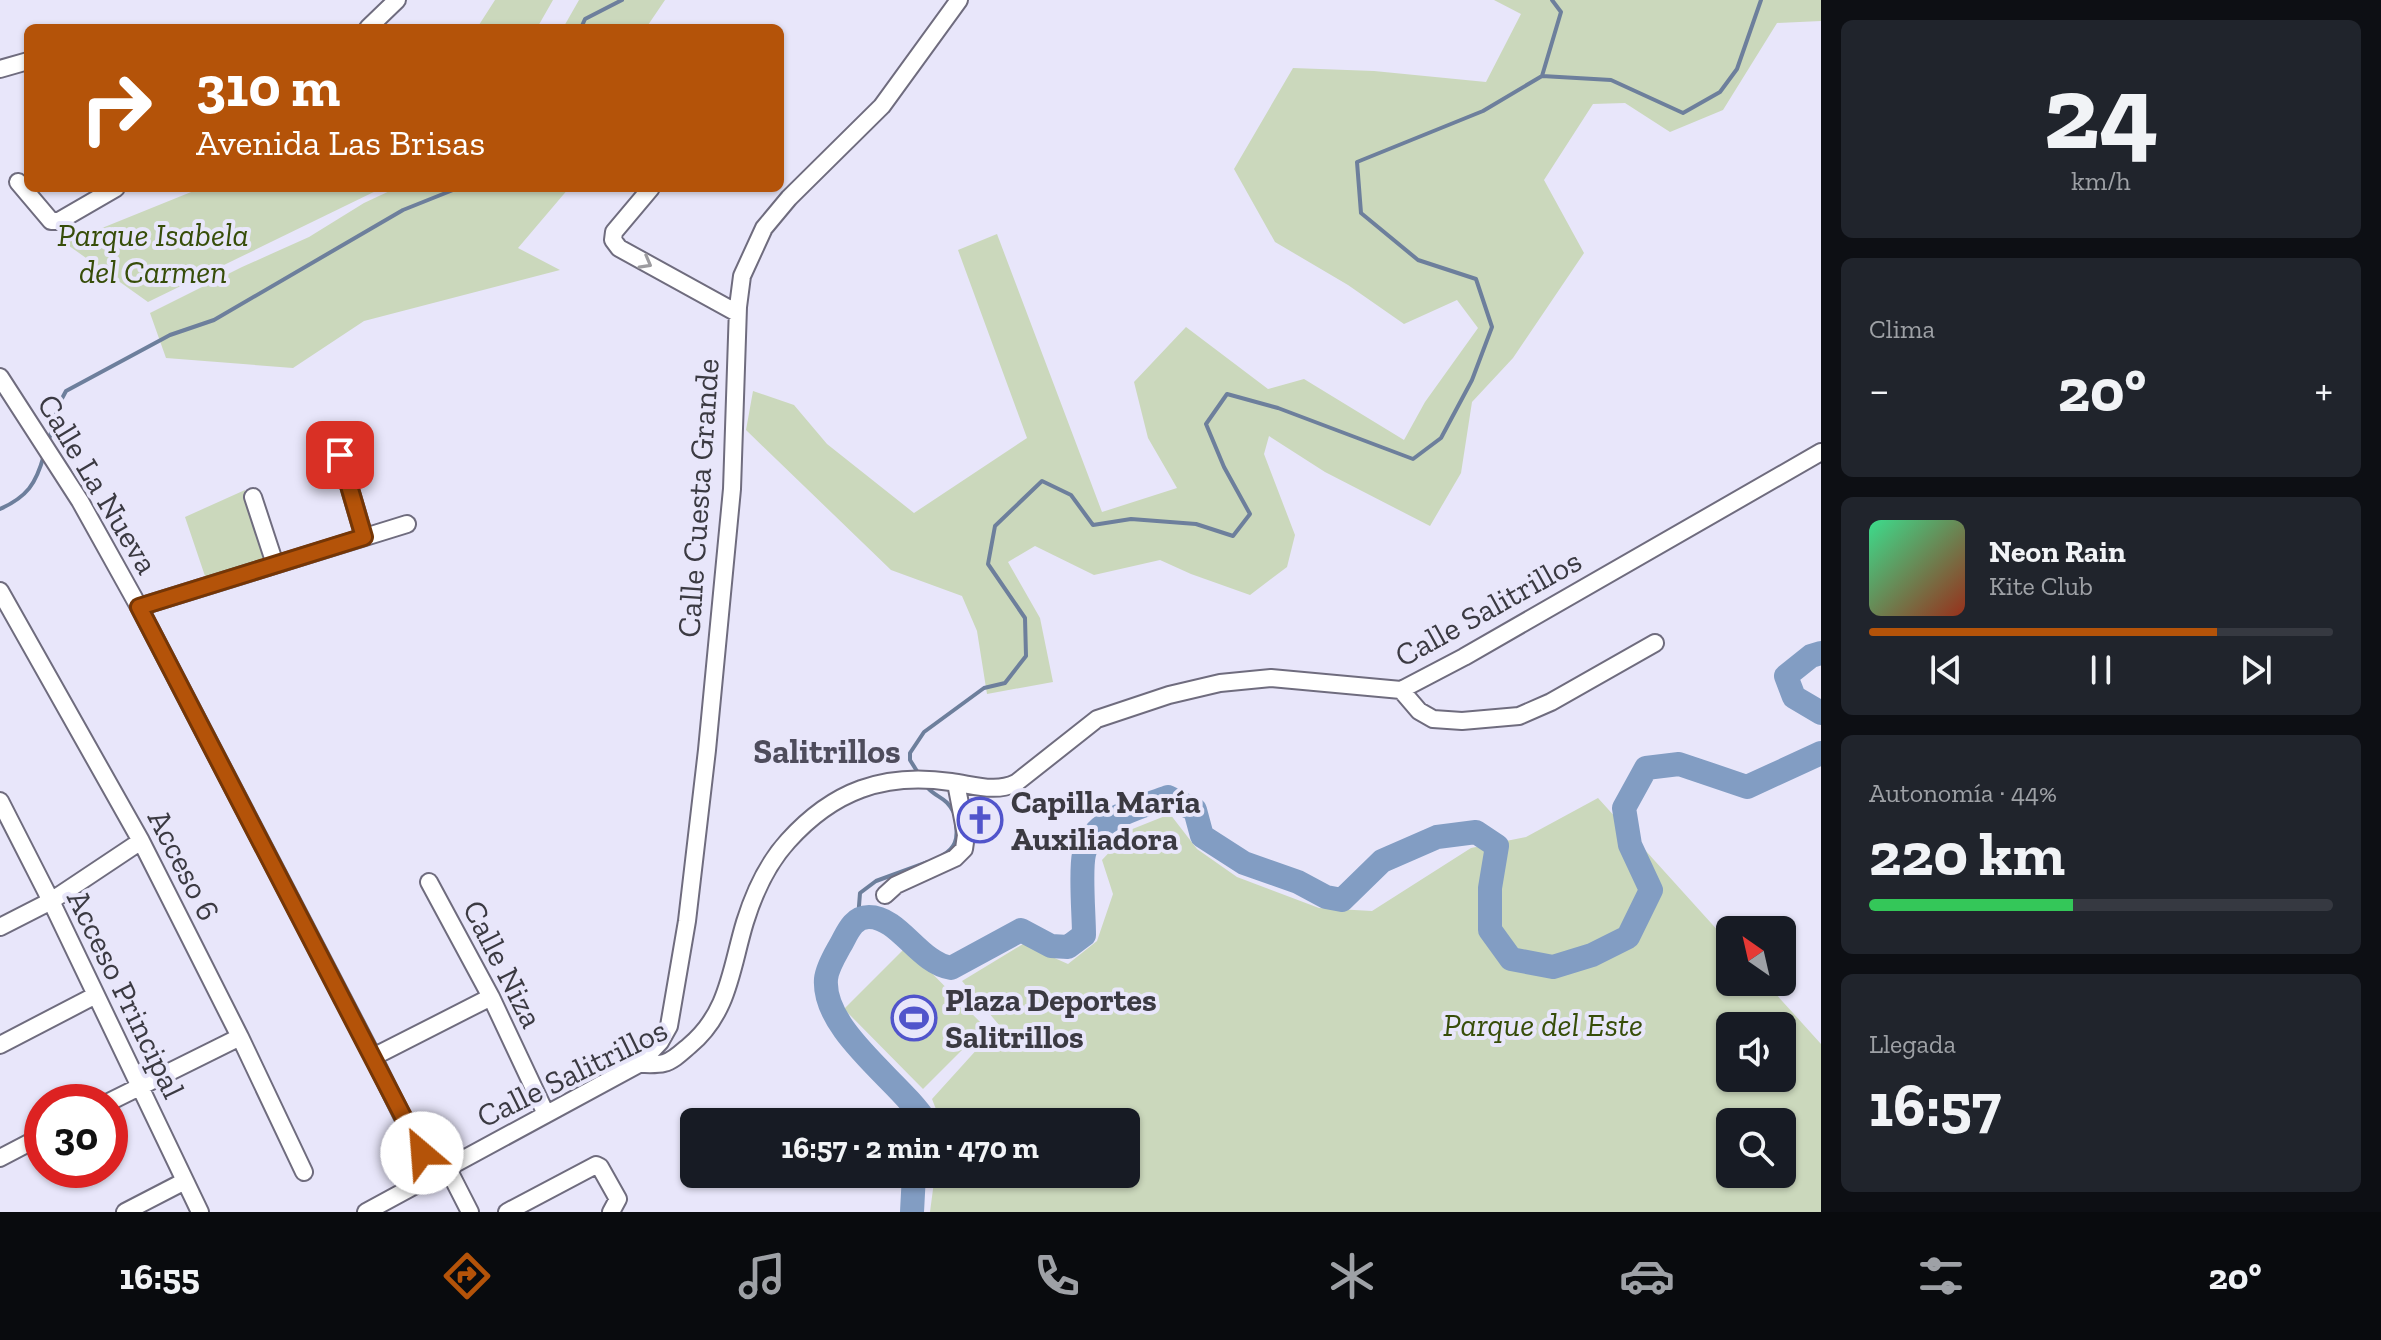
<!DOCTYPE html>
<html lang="es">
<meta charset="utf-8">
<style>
:root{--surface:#171b24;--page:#20242c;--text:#f1f3f6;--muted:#9ea1a6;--line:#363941;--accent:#b45309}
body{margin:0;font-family:"Zilla Slab",serif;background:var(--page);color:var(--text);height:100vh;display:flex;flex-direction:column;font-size:30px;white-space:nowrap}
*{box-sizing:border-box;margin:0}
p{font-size:26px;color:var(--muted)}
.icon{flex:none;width:44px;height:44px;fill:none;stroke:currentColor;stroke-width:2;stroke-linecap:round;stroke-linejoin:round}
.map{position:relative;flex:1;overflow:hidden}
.side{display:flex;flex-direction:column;gap:20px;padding:20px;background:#0d0f14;width:560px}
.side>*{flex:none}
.top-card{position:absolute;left:24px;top:24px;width:760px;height:168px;border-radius:12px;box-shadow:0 2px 6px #0004;background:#b45309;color:#fff;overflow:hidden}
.needle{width:52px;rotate:326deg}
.buttons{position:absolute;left:1716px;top:916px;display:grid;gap:16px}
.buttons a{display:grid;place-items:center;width:80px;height:80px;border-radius:12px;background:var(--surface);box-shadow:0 2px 6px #0004;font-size:40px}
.speed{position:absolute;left:24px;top:1084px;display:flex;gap:16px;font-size:40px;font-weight:700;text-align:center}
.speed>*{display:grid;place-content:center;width:104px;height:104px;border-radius:50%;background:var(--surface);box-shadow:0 2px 6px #0004;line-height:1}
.speed .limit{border:12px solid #d22;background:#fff;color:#111}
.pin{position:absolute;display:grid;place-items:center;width:68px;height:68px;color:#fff;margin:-34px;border-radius:16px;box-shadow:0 4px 12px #0006}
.me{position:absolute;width:88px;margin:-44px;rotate:333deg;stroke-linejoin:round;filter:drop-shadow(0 0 6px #0008)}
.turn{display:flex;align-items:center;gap:28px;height:168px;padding:0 40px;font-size:36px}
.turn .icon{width:104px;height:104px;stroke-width:2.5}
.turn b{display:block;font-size:56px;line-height:68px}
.big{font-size:60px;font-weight:700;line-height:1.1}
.side .card{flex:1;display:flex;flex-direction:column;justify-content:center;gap:12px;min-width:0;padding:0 28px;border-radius:12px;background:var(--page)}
.side .dial{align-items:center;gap:0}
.dial b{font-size:104px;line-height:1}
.song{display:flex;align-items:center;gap:24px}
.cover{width:96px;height:96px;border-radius:12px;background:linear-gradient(135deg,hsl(150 70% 55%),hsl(10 70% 35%))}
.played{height:8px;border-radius:4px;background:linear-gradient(90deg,var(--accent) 75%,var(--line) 75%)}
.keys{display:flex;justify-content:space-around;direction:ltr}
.heat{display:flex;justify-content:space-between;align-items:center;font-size:44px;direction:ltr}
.charge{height:12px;border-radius:6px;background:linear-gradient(90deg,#34c759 44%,var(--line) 0)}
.trip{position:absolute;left:680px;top:1108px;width:460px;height:80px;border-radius:12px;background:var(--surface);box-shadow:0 2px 6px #0004;font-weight:700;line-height:80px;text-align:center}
.tabs{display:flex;height:128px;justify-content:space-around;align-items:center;background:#090b0e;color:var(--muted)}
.tabs .icon{width:56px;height:56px}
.tabs .on{color:var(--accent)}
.tabs b{font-size:36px;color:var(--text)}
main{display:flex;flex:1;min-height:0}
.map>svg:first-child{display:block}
.green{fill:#cbd8bc;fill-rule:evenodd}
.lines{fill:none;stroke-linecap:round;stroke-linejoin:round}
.stream{stroke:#6d7f9c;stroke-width:4}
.river{stroke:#829dc3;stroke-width:24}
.minor-casing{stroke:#6f6c7e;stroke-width:20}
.minor{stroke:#fff;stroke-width:16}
.oneway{stroke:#9d9ca0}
.route-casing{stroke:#753606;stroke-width:20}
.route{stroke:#b45309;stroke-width:14}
.labels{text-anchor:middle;stroke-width:8;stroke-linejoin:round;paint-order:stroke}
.park-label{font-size:32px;font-style:italic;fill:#374d09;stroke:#e8e6fa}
.street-label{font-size:32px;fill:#3b3a42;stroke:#e8e6fa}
.poi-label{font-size:32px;font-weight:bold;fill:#3b3a42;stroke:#e8e6fa;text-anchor:start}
.neighbourhood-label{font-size:34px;font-weight:bold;fill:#4e4c5c;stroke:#e8e6fa}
</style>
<main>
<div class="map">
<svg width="1821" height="1212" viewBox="0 0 1821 1212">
<rect width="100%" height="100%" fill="#e8e6fa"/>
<!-- green -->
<path class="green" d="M 495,0 L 553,0 L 537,28 L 477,28 Z
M 579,0 L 665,0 L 646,28 L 563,28 Z
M 1494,0 L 1821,0 L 1821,21 L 1777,23 L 1723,110 L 1670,132 L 1625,103 L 1593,104 L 1544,180 L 1584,253 L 1513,358 L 1472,402 L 1461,473 L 1430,526 L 1325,472 L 1269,436 L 1264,454 L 1295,535 L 1287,567 L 1250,595 L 1191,574 L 1160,560 L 1094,575 L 1035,546 L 1008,562 L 1040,618 L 1053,682 L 987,694 L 977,631 L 962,596 L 891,570 L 746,430 L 753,391 L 794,405 L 827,444 L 914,513 L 1027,438 L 958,250 L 997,234 L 1102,512 L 1177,488 L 1148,438 L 1134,382 L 1186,327 L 1268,389 L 1304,379 L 1404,440 L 1425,402 L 1478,328 L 1457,300 L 1404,324 L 1348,285 L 1275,242 L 1234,169 L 1293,68 L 1374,71 L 1486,82 L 1521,14 Z
M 201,188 L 382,188 L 148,302 L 65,243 Z
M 396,188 L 569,188 L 518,248 L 560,270 L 364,321 L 293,368 L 166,358 L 150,313 L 242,267 L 309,237 L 364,203 Z
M 245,490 L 266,559 L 206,579 L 185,517 Z
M 1598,798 L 1730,944 L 1730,982 L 1765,982 L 1821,1044 L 1821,1212 L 930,1212 L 935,1174 L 1126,1174 L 1126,1122 L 941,1122 L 932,1099 L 999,1025 L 962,981 L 1023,944 L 1068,964 L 1097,941 L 1113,894 L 1102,860 L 1130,830 L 1170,814 L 1197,849 L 1237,877 L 1319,908 L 1372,911 L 1471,848 L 1526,837 ZM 1782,1026 L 1782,1078 L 1730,1078 L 1730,1026 ZM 1782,1122 L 1782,1174 L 1730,1174 L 1730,1122 Z
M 906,947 L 985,1027 L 923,1089 L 844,1009 Z"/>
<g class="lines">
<!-- stream -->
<path class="stream" d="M 581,28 L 585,19 L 622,0
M 1542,76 L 1561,12 L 1552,0
M 48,443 L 59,404 L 66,391 L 170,335 L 214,320 L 403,210 L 458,188
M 0,509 C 27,497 36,484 44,455
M 920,776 L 910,760 L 910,753 L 924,732 L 984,688 L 1005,683 L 1026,656 L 1025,618 L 988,564 L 995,526 L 1042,481 L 1071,495 L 1093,525 L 1131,519 L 1196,524 L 1233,536 L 1250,514 L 1224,467 L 1206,424 L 1227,394 L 1278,408 L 1413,459 L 1441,438 L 1472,380 L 1492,327 L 1476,279 L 1418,260 L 1361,213 L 1357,162 L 1483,111 L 1542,76 L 1611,80 L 1683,113 L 1720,92 L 1737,69 L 1761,0
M 927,787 C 936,798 947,797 954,813
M 943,855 C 955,848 958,839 956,826
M 858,919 L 860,893 L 876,881 L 928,862"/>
<!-- river -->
<path class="river" d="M 1821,653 L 1811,656 L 1786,676 L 1794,697 L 1821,713
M 926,1122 C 902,1083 822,1031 826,979 C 827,968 835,955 840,946 C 847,934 852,917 869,917 C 899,917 919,963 951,968 L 1021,930 L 1051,946 L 1068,947 L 1084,935 C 1084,915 1080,871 1084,854 C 1092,818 1139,808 1168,797 L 1195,810 L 1202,836 L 1244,863 L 1298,882 L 1326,897 L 1342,900 L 1382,861 L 1437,837 L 1476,832 L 1497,846 L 1490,888 L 1490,930 L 1511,959 L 1553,967 L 1592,955 L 1628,937 L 1651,890 L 1630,845 L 1624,808 L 1646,768 L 1679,764 L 1747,787 L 1821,753
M 912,1212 L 914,1174"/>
<!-- minor casing -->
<g class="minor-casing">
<path id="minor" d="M 368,28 L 397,0
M 0,69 L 28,61
M 18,182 L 51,221 L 59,221 L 116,188
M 651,188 L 614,232 L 613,240 L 619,248 L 737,313
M 0,377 L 80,501 L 139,607 L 373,1057 L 432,1176
M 340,455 L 364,537
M 253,497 L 275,564
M 0,591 L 141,841 L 240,1037 L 304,1172
M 139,607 L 407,524
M 1401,690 L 1419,711 L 1433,719 L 1462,721 L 1519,716 L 1551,702 L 1655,643
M 0,801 L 51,901 L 200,1212
M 429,882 L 491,997 L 546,1114
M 885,895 L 896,885 L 955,858 L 964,849 L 966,835 L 956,783
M 0,927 L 51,901 L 141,841
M 0,1045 L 96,995
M 373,1057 L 491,997
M 639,1064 L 660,1042 L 669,1026 L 687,921 L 707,750 L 732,489 L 738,307 L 742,276 L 764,228 L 789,198 L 882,106 L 959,0
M 109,1102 L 240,1037
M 0,1158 L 42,1136
M 447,1167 L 470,1212
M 125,1212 L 185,1181
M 366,1212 L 639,1064 C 647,1064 656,1065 664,1063 C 673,1061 682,1052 689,1046 C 729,1013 731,968 745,922 C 754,893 767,864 788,841 C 833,791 884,772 951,782 C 974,785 996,793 1016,783 L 1097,719 L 1169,695 L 1220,683 L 1271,678 L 1401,690 L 1464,657 L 1821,452
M 507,1212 L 596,1165 L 600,1167 L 618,1199 L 611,1212"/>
</g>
<!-- minor -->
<use href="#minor" class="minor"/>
</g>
<!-- one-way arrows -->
<defs><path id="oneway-chevron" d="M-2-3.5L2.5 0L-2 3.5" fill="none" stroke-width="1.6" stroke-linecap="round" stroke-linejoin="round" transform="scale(2)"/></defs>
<use class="oneway" href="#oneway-chevron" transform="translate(646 263) rotate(29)"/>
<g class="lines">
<!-- route casing -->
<g class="route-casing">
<path id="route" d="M 340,455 L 364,537 L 139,607 L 422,1153"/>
</g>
<!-- route -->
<use href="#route" class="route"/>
</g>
<!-- icons -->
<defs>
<g id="church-ring" transform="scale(2.3)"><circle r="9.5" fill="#e8e6fa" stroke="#5154cb" stroke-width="1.5"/><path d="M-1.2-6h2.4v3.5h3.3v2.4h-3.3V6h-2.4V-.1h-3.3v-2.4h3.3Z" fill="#5154cb"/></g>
<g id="stadium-ring" transform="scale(2.3)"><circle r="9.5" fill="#e8e6fa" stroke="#5154cb" stroke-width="1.5"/><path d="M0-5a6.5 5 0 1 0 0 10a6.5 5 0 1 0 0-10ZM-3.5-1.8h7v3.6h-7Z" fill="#5154cb"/></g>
</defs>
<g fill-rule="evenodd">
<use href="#church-ring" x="980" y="820"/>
<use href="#stadium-ring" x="914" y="1018"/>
</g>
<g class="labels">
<!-- park labels -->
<g class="park-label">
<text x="153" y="246">Parque Isabela<tspan x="153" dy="37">del Carmen</tspan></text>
<text x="1543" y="1036">Parque del Este</text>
</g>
<!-- street labels -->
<g class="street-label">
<text transform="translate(98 484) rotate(59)" y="11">Calle La Nueva</text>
<text transform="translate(698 498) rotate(-86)" y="11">Calle Cuesta Grande</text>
<text transform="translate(1488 608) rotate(-29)" y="11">Calle Salitrillos</text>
<text transform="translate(184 865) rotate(63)" y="11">Acceso 6</text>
<text transform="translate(503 964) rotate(63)" y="11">Calle Niza</text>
<text transform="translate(126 994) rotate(64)" y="11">Acceso Principal</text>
<text transform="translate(572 1073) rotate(-26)" y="11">Calle Salitrillos</text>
</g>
<!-- poi labels -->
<g class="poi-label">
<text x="1011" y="813">Capilla María<tspan x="1011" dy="37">Auxiliadora</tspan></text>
<text x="945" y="1011">Plaza Deportes<tspan x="945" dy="37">Salitrillos</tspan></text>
</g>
<!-- neighbourhood labels -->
<g class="neighbourhood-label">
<text x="827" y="763">Salitrillos</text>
</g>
</g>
</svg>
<div class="buttons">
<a><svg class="needle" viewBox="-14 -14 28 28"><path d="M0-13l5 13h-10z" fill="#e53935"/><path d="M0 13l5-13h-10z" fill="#9ea1a6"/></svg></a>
<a><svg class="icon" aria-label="sound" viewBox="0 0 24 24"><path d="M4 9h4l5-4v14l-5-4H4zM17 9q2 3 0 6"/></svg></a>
<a><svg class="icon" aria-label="search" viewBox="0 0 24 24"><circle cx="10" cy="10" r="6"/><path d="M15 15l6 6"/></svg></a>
</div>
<div class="speed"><div class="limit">30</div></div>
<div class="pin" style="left:340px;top:455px;background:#d93025"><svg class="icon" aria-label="arrive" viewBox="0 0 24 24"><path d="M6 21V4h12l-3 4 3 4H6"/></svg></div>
<svg class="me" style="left:422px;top:1153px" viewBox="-20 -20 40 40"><circle r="19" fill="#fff"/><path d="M0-13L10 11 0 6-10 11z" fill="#b45309"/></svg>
<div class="trip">16:57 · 2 min · 470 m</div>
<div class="top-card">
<div class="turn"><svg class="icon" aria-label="right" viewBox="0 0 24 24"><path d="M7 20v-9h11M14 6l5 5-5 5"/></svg><div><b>310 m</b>Avenida Las Brisas</div></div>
</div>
</div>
<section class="side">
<div class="card dial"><b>24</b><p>km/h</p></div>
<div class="card"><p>Clima</p>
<div class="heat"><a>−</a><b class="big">20°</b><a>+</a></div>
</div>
<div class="card">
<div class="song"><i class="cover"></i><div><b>Neon Rain</b><p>Kite Club</p></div></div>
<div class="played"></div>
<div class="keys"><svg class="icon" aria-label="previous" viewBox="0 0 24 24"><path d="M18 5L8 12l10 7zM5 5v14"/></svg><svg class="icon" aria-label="pause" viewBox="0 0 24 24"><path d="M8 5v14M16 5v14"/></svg><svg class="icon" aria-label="next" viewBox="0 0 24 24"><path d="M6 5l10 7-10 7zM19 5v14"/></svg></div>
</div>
<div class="card"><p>Autonomía · 44%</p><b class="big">220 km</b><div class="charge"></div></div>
<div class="card"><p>Llegada</p><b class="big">16:57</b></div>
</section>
</main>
<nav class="tabs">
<b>16:55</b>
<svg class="icon on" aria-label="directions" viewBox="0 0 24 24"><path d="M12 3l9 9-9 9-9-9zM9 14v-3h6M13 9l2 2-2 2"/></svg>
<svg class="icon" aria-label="music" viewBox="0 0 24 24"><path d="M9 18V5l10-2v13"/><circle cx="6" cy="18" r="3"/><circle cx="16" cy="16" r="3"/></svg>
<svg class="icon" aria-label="phone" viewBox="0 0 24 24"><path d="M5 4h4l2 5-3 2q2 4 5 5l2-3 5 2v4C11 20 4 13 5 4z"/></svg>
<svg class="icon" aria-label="climate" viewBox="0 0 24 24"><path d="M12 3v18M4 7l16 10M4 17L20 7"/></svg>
<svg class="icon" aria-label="car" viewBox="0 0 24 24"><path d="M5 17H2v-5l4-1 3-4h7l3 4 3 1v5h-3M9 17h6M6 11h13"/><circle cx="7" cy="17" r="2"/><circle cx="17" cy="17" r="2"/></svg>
<svg class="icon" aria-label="filters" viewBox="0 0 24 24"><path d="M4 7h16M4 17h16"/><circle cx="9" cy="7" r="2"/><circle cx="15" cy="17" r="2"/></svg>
<b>20°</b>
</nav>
